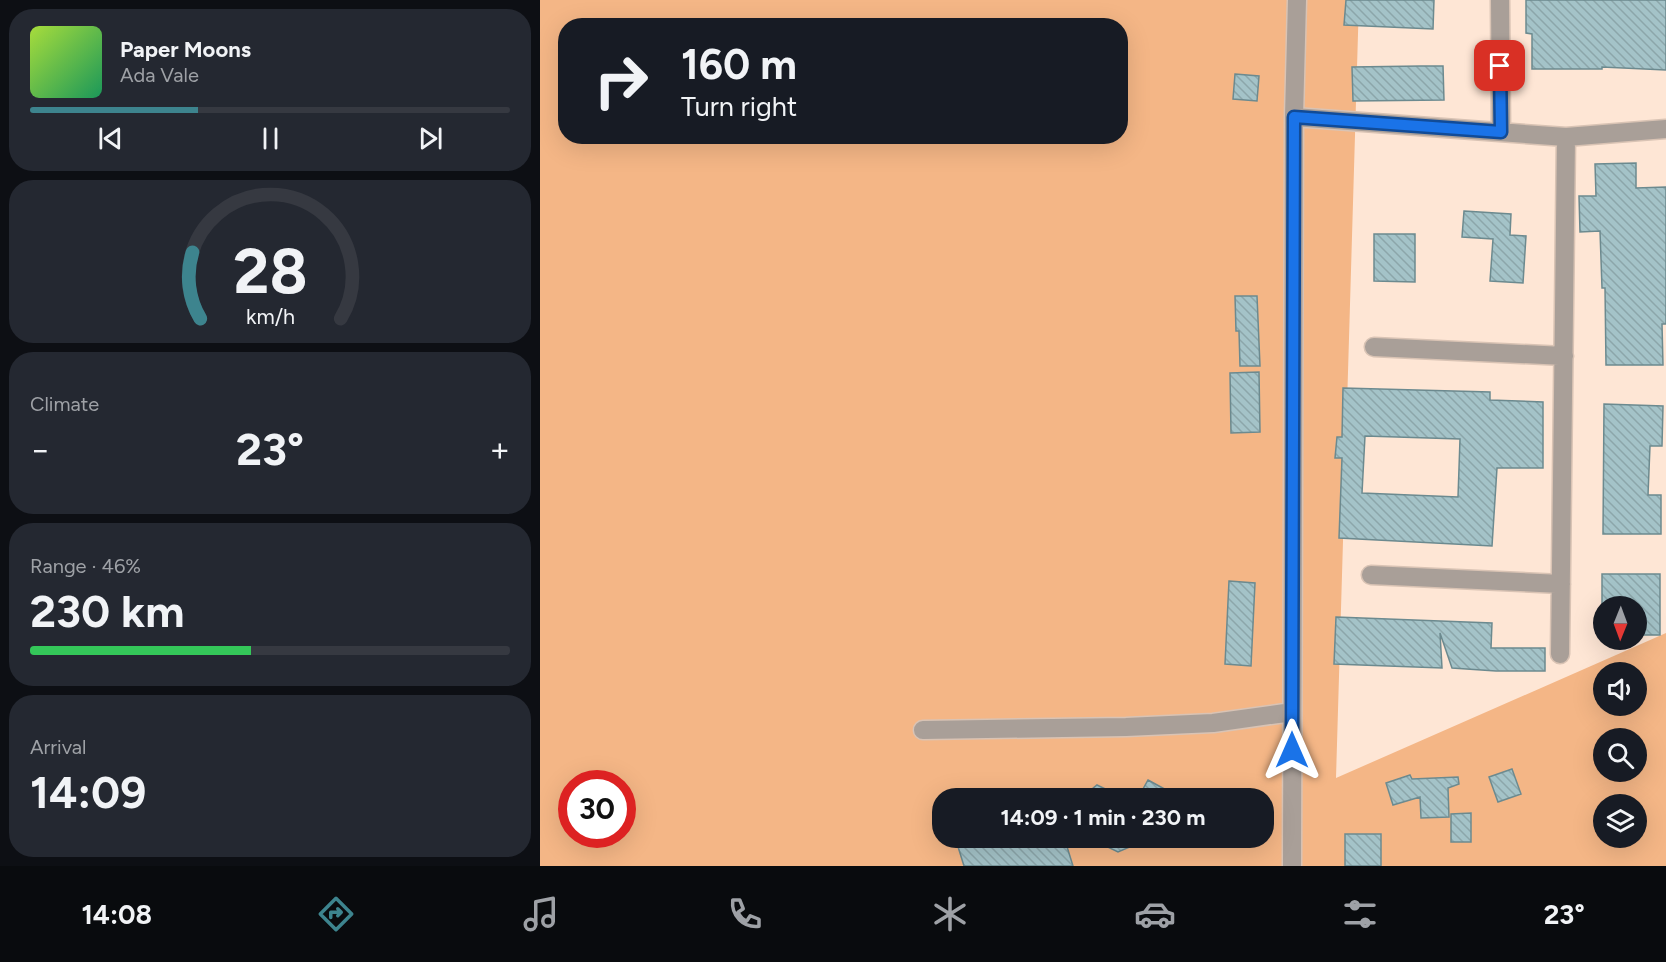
<!DOCTYPE html>
<meta charset="utf-8">
<style>
:root{--surface:#171b24;--page:#242831;--text:#f1f3f6;--muted:#9ea1a6;--line:#363941;--accent:#3d848e}
body{margin:0;font-family:Figtree,sans-serif;background:var(--page);color:var(--text);height:100vh;display:flex;flex-direction:column;font-size:22px;white-space:nowrap}
*{box-sizing:border-box;margin:0}
p{font-size:20px;color:var(--muted)}
.icon{flex:none;width:33px;height:33px;fill:none;stroke:currentColor;stroke-width:2;stroke-linecap:round;stroke-linejoin:round}
.map{position:relative;flex:1;overflow:hidden}
.details{display:flex;flex-direction:column;gap:9px;padding:9px;background:#0d0f14;width:540px}
.details>*{flex:none}
.banner{position:absolute;left:18px;top:18px;width:570px;height:126px;border-radius:24px;box-shadow:0 6px 24px #0002;background:#171b24;color:var(--text);overflow:hidden}
.needle{width:39px;rotate:181deg}
.controls{position:absolute;left:1053px;top:596px;display:grid;gap:12px}
.controls a{display:grid;place-items:center;width:54px;height:54px;border-radius:50%;background:var(--surface);box-shadow:0 6px 24px #0002;font-size:30px}
.speed{position:absolute;left:18px;top:770px;display:flex;gap:12px;font-size:30px;font-weight:700;text-align:center}
.speed>*{display:grid;place-content:center;width:78px;height:78px;border-radius:50%;background:var(--surface);box-shadow:0 6px 24px #0002;line-height:1}
.speed .limit{border:9px solid #d22;background:#fff;color:#111}
.pin{position:absolute;display:grid;place-items:center;width:51px;height:51px;color:#fff;margin:-26px;border-radius:12px;box-shadow:0 3px 9px #0006}
.me{position:absolute;width:66px;margin:-33px;rotate:0deg;stroke-linejoin:round;filter:drop-shadow(0 0 4px #0008)}
.turn{display:flex;align-items:center;gap:21px;height:126px;padding:0 24px;font-size:27px}
.turn .icon{width:78px;height:78px;stroke-width:2.5}
.turn b{display:block;font-size:42px;line-height:51px}
.big{font-size:45px;font-weight:700;line-height:1.1}
.details .card{flex:1;display:flex;flex-direction:column;justify-content:center;gap:9px;min-width:0;padding:0 21px;border-radius:24px;background:var(--page)}
.details .dial{align-items:center;gap:0}
.dial svg{height:156px;overflow:visible;fill:none;stroke:var(--line);stroke-width:7;stroke-linecap:round;text-anchor:middle}
.dial text{fill:var(--text);stroke:none}
.song{display:flex;align-items:center;gap:18px}
.cover{width:72px;height:72px;border-radius:9px;background:linear-gradient(135deg,hsl(80 70% 55%),hsl(150 70% 35%))}
.played{height:6px;border-radius:3px;background:linear-gradient(90deg,var(--accent) 35%,var(--line) 35%)}
.keys{display:flex;justify-content:space-around;direction:ltr}
.heat{display:flex;justify-content:space-between;align-items:center;font-size:33px;direction:ltr}
.charge{height:9px;border-radius:4px;background:linear-gradient(90deg,#34c759 46%,var(--line) 0)}
.trip{position:absolute;left:392px;top:788px;width:342px;height:60px;border-radius:24px;background:var(--surface);box-shadow:0 6px 24px #0002;font-weight:700;line-height:60px;text-align:center}
.tab-bar{display:flex;height:96px;justify-content:space-around;align-items:center;background:#090b0e;color:var(--muted)}
.tab-bar .icon{width:42px;height:42px}
.tab-bar .on{color:var(--accent)}
.tab-bar b{font-size:27px;color:var(--text)}
main{display:flex;flex:1;min-height:0}
.map>svg:first-child{display:block}
.grass{fill:#f4b686;fill-rule:evenodd}
.building{fill:url(#building-back-hatch);stroke:#6c8a8f;stroke-width:1.5;fill-rule:evenodd}
.lines{fill:none;stroke-linecap:round;stroke-linejoin:round}
.minor-casing{stroke:#d9c3b4;stroke-width:21}
.minor{stroke:#a99f98;stroke-width:18}
.route-casing{stroke:#114b97;stroke-width:15}
.route{stroke:#1a73e8;stroke-width:10}
</style>
<main>
<section class="details">
<div class="card">
<div class="song"><i class="cover"></i><div><b>Paper Moons</b><p>Ada Vale</p></div></div>
<div class="played"></div>
<div class="keys"><svg class="icon" aria-label="previous" viewBox="0 0 24 24"><path d="M18 5L8 12l10 7zM5 5v14"/></svg><svg class="icon" aria-label="pause" viewBox="0 0 24 24"><path d="M8 5v14M16 5v14"/></svg><svg class="icon" aria-label="next" viewBox="0 0 24 24"><path d="M6 5l10 7-10 7zM19 5v14"/></svg></div>
</div>
<div class="card dial"><svg viewBox="0 0 100 80">
<path d="M14 69A42 42 0 1 1 86 69"/>
<path d="M14 69A42 42 0 0 1 10 35" stroke="#3d848e"/>
<text x="50" y="56" font-size="32" font-weight="700">28</text>
<text x="50" y="72" font-size="11">km/h</text>
</svg></div>
<div class="card"><p>Climate</p>
<div class="heat"><a>−</a><b class="big">23°</b><a>+</a></div>
</div>
<div class="card"><p>Range · 46%</p><b class="big">230 km</b><div class="charge"></div></div>
<div class="card"><p>Arrival</p><b class="big">14:09</b></div>
</section>
<div class="map">
<svg width="1126" height="866" viewBox="0 0 1126 866">
<defs>
<pattern id="building-back-hatch" width="6" height="6" patternUnits="userSpaceOnUse" patternTransform="scale(1.5)"><rect width="6" height="6" fill="#a4c3c8"/><path d="M-1 5l2 2M0 0l6 6M5-1l2 2" fill="none" stroke="#8ca6aa"/></pattern>
</defs>
<rect width="100%" height="100%" fill="#fee6d5"/>
<!-- grass -->
<path class="grass" d="M 0,0 L 819,0 L 796,778 L 1126,633 L 1126,866 L 0,866 ZM 26,26 L 580,26 L 580,136 L 26,136 ZM 1064,672 L 1096,672 L 1096,705 L 1064,705 ZM 1064,738 L 1096,738 L 1096,771 L 1064,771 ZM 32,783 L 82,783 L 82,834 L 32,834 ZM 402,798 L 723,798 L 723,837 L 402,837 ZM 1064,804 L 1096,804 L 1096,837 L 1064,837 Z"/>
<!-- building -->
<path class="building" d="M 806,0 L 894,0 L 893,29 L 804,25 Z
M 986,0 L 1126,0 L 1126,70 L 1062,67 L 1062,69 L 992,69 L 992,34 L 986,33 Z
M 881,66 L 903,66 L 904,100 L 813,101 L 812,67 Z
M 695,74 L 719,76 L 717,101 L 693,99 Z
M 1096,163 L 1096,188 L 1126,187 L 1126,324 L 1122,324 L 1123,365 L 1066,365 L 1065,288 L 1062,288 L 1060,231 L 1040,232 L 1039,196 L 1056,196 L 1055,164 Z
M 924,211 L 971,214 L 970,235 L 986,236 L 983,283 L 950,281 L 953,239 L 922,237 Z
M 834,234 L 875,234 L 875,282 L 834,281 Z
M 695,296 L 717,296 L 720,366 L 700,366 L 699,331 L 696,331 Z
M 719,372 L 720,432 L 691,433 L 690,373 Z
M 803,388 L 950,392 L 950,400 L 1003,402 L 1003,468 L 957,468 L 952,546 L 799,538 L 802,458 L 795,458 L 797,437 L 802,437 ZM 825,436 L 920,439 L 918,497 L 822,493 Z
M 1064,404 L 1123,406 L 1122,446 L 1110,446 L 1108,495 L 1121,495 L 1121,534 L 1063,534 Z
M 1062,574 L 1120,574 L 1120,635 L 1096,635 L 1096,606 L 1064,606 L 1064,635 L 1062,635 Z
M 689,581 L 715,583 L 711,666 L 685,664 Z
M 796,617 L 952,623 L 951,648 L 1005,648 L 1005,671 L 956,671 L 912,668 L 900,633 L 902,668 L 794,664 Z
M 972,769 L 981,794 L 958,802 L 949,777 Z
M 870,775 L 872,779 L 918,777 L 919,784 L 908,788 L 909,817 L 881,818 L 880,797 L 853,805 L 846,783 Z
M 608,780 L 641,798 L 598,798 Z
M 557,785 L 584,798 L 541,798 Z
M 931,813 L 931,842 L 911,842 L 911,814 Z
M 805,834 L 841,834 L 841,866 L 805,866 Z
M 415,837 L 524,837 L 533,866 L 424,866 Z
M 547,837 L 613,837 L 578,852 Z"/>
<g class="lines">
<!-- minor casing -->
<g class="minor-casing">
<path id="minor" d="M 960,0 L 961,132
M 754,117 L 1026,137 L 1126,129
M 834,347 L 1024,356
M 831,575 L 1021,584
M 1020,654 L 1026,137
M 383,730 L 586,727 L 673,723 L 752,712
M 752,866 L 754,117 L 757,0"/>
</g>
<!-- minor -->
<use href="#minor" class="minor"/>
</g>
<g class="lines">
<!-- route casing -->
<g class="route-casing">
<path id="route" d="M 752,750 L 754,117 L 961,132 L 960,66"/>
</g>
<!-- route -->
<use href="#route" class="route"/>
</g>
</svg>
<div class="controls">
<a><svg class="needle" viewBox="-14 -14 28 28"><path d="M0-13l5 13h-10z" fill="#e53935"/><path d="M0 13l5-13h-10z" fill="#9ea1a6"/></svg></a>
<a><svg class="icon" aria-label="sound" viewBox="0 0 24 24"><path d="M4 9h4l5-4v14l-5-4H4zM17 9q2 3 0 6"/></svg></a>
<a><svg class="icon" aria-label="search" viewBox="0 0 24 24"><circle cx="10" cy="10" r="6"/><path d="M15 15l6 6"/></svg></a>
<a><svg class="icon" aria-label="layers" viewBox="0 0 24 24"><path d="M12 4l9 5-9 5-9-5zM3 14l9 5 9-5"/></svg></a>
</div>
<div class="speed"><div class="limit">30</div></div>
<div class="pin" style="left:960px;top:66px;background:#d93025"><svg class="icon" aria-label="arrive" viewBox="0 0 24 24"><path d="M6 21V4h12l-3 4 3 4H6"/></svg></div>
<svg class="me" style="left:752px;top:750px" viewBox="-20 -20 40 40"><path d="M0-17L14 15 0 8-14 15z" fill="#1a73e8" stroke="#fff" stroke-width="4"/></svg>
<div class="trip">14:09 · 1 min · 230 m</div>
<div class="banner">
<div class="turn"><svg class="icon" aria-label="right" viewBox="0 0 24 24"><path d="M7 20v-9h11M14 6l5 5-5 5"/></svg><div><b>160 m</b>Turn right</div></div>
</div>
</div>
</main>
<nav class="tab-bar">
<b>14:08</b>
<svg class="icon on" aria-label="directions" viewBox="0 0 24 24"><path d="M12 3l9 9-9 9-9-9zM9 14v-3h6M13 9l2 2-2 2"/></svg>
<svg class="icon" aria-label="music" viewBox="0 0 24 24"><path d="M9 18V5l10-2v13"/><circle cx="6" cy="18" r="3"/><circle cx="16" cy="16" r="3"/></svg>
<svg class="icon" aria-label="phone" viewBox="0 0 24 24"><path d="M5 4h4l2 5-3 2q2 4 5 5l2-3 5 2v4C11 20 4 13 5 4z"/></svg>
<svg class="icon" aria-label="climate" viewBox="0 0 24 24"><path d="M12 3v18M4 7l16 10M4 17L20 7"/></svg>
<svg class="icon" aria-label="car" viewBox="0 0 24 24"><path d="M5 17H2v-5l4-1 3-4h7l3 4 3 1v5h-3M9 17h6M6 11h13"/><circle cx="7" cy="17" r="2"/><circle cx="17" cy="17" r="2"/></svg>
<svg class="icon" aria-label="filters" viewBox="0 0 24 24"><path d="M4 7h16M4 17h16"/><circle cx="9" cy="7" r="2"/><circle cx="15" cy="17" r="2"/></svg>
<b>23°</b>
</nav>
